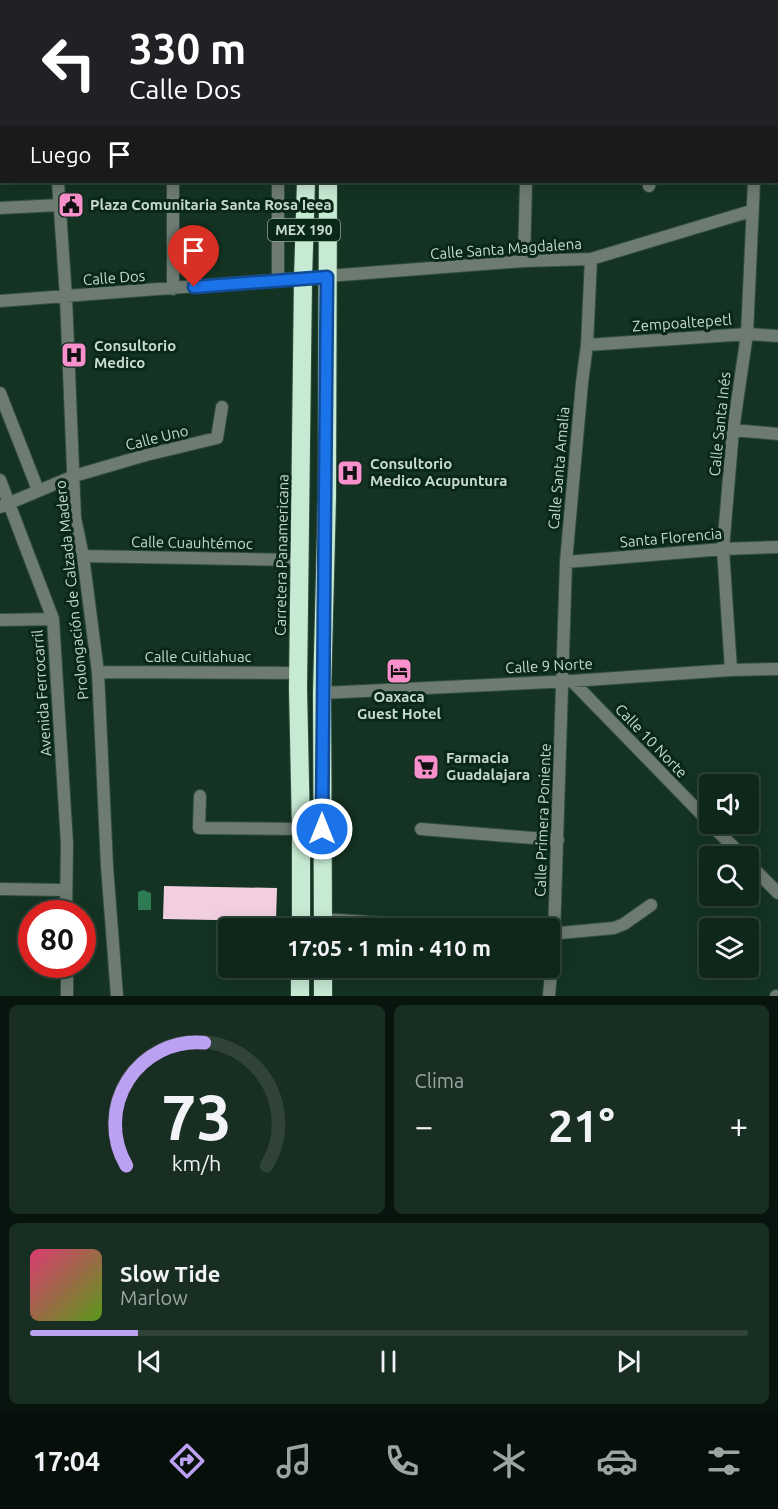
<!DOCTYPE html>
<html lang="es">
<meta charset="utf-8">
<style>
:root{--surface:#0f261a;--page:#182e23;--text:#f1f3f6;--muted:#9ba5a2;--line:#2f4339;--accent:#bca0f2}
body{margin:0;font-family:Ubuntu,sans-serif;background:var(--page);color:var(--text);height:100vh;display:flex;flex-direction:column;font-size:22px;white-space:nowrap}
*{box-sizing:border-box;margin:0}
p{font-size:20px;color:var(--muted)}
.icon{flex:none;width:33px;height:33px;fill:none;stroke:currentColor;stroke-width:2;stroke-linecap:round;stroke-linejoin:round}
.map{position:relative;height:996px;overflow:hidden}
.details{display:flex;flex-direction:column;gap:9px;padding:9px;background:#08150e;flex:1}
.details>*{flex:none}
.banner{position:absolute;left:0px;top:0px;width:778px;height:183px;box-shadow:0 3px 15px #0003,0 0 0 2px var(--line);background:#202124;color:#fff;overflow:hidden}
.controls{position:absolute;left:699px;top:774px;display:grid;gap:12px}
.controls a{display:grid;place-items:center;width:60px;height:60px;border-radius:6px;background:var(--surface);box-shadow:0 3px 15px #0003,0 0 0 2px var(--line);font-size:30px}
.speed{position:absolute;left:18px;top:900px;display:flex;gap:12px;font-size:30px;font-weight:700;text-align:center}
.speed>*{display:grid;place-content:center;width:78px;height:78px;border-radius:50%;background:var(--surface);box-shadow:0 3px 15px #0003,0 0 0 2px var(--line);line-height:1}
.speed .limit{border:9px solid #d22;background:#fff;color:#111}
.pin{position:absolute;display:grid;place-items:center;width:51px;height:51px;color:#fff;margin:-62px -26px;border-radius:50% 50% 50% 0;rotate:-45deg;box-shadow:0 0 6px #0007}
.pin .icon{rotate:45deg}
.me{position:absolute;width:66px;margin:-33px;rotate:0deg;stroke-linejoin:round;filter:drop-shadow(0 0 4px #0008)}
.turn{display:flex;align-items:center;gap:21px;height:126px;padding:0 30px;font-size:27px}
.turn .icon{width:78px;height:78px;stroke-width:2.5}
.turn b{display:block;font-size:42px;line-height:51px}
.then{display:flex;align-items:center;height:57px;padding:0 30px;background:#0003;gap:12px;font-size:22px}
.big{font-size:45px;font-weight:700;line-height:1.1}
.details .tile{flex:1;display:flex;flex-direction:column;justify-content:center;gap:9px;min-width:0;padding:0 21px;border-radius:9px;background:var(--page)}
.details .dial{align-items:center;gap:0}
.dial svg{height:156px;overflow:visible;fill:none;stroke:var(--line);stroke-width:7;stroke-linecap:round;text-anchor:middle}
.dial text{fill:var(--text);stroke:none}
.song{display:flex;align-items:center;gap:18px}
.cover{width:72px;height:72px;border-radius:9px;background:linear-gradient(135deg,hsl(340 70% 55%),hsl(90 70% 35%))}
.played{height:6px;border-radius:3px;background:linear-gradient(90deg,var(--accent) 15%,var(--line) 15%)}
.keys{display:flex;justify-content:space-around;direction:ltr}
.heat{display:flex;justify-content:space-between;align-items:center;font-size:33px;direction:ltr}
.details .tiles{flex:1;display:grid;gap:9px;grid-template-columns:1fr 1fr}
.tile:last-child{grid-column:span 2}
.trip{position:absolute;left:218px;top:918px;width:342px;height:60px;border-radius:6px;background:var(--surface);box-shadow:0 3px 15px #0003,0 0 0 2px var(--line);font-weight:700;line-height:60px;text-align:center}
.tabs{display:flex;height:96px;justify-content:space-around;align-items:center;background:#060f0a;color:var(--muted)}
.tabs .icon{width:42px;height:42px}
.tabs .active{color:var(--accent)}
.tabs b{font-size:27px;color:var(--text)}
.map>svg:first-child{display:block}
.water{fill:#2d7b52}
.building{fill:#f2cee1}
.lines{fill:none;stroke-linecap:round;stroke-linejoin:round}
.minor-casing{stroke:#314e3e;stroke-width:14}
.highway-casing{stroke:#314e3e;stroke-width:20}
.minor{stroke:#6d7b71;stroke-width:12}
.highway{stroke:#c7ead3;stroke-width:18}
.route-casing{stroke:#114b97;stroke-width:15}
.route{stroke:#1a73e8;stroke-width:10}
.labels{text-anchor:middle;stroke-width:6;stroke-linejoin:round;paint-order:stroke}
.shield{fill:#0a2818;stroke:#8fa497;stroke-width:1.5}
.shield-label{font-size:14px;font-weight:bold;fill:#c8d9ce}
.poi-label{font-size:15px;font-weight:bold;fill:#c8d9ce;stroke:#0a2818;text-anchor:start}
.street-label{font-size:15px;fill:#c8d9ce;stroke:#0a2818}
</style>
<div class="map">
<svg width="778" height="996" viewBox="0 0 778 996">
<rect width="100%" height="100%" fill="#143322"/>
<!-- water -->
<path class="water" d="M 143,890 L 151,893 L 151,910 L 138,910 L 138,892 Z"/>
<!-- building -->
<path class="building" d="M 164,886 L 277,888 L 276,921 L 163,919 Z"/>
<g class="lines">
<!-- minor casing -->
<g class="minor-casing">
<path id="minor" d="M 23,0 L 23,2
M 174,2 L 174,0
M 279,2 L 279,0
M 530,2 L 530,0
M 777,76 L 778,75
M 777,100 L 778,100
M 0,124 L 2,124
M 58,182 L 66,297 L 75,518 L 83,556 L 98,672 L 107,866 L 117,996
M 173,182 L 173,289
M 649,186 L 650,182
M 0,208 L 59,205
M 524,261 L 526,182
M 278,281 L 278,182
M 0,301 L 524,261 L 591,259 L 751,211
M 587,345 L 747,334 L 778,336
M 0,393 L 38,490
M 733,430 L 778,434
M 0,480 L 53,619 L 67,844 L 66,914
M 0,507 L 74,476 L 146,455 L 217,438 L 222,407
M 83,556 L 299,560
M 566,562 L 723,549 L 778,547
M 0,620 L 53,619
M 731,670 L 723,549 L 733,430 L 747,334 L 754,182
M 98,672 L 298,673
M 572,681 L 710,823
M 322,693 L 572,681 L 731,670 L 778,669
M 200,796 L 199,828 L 301,829
M 710,824 L 743,856
M 421,829 L 558,840
M 748,863 L 778,893
M 0,889 L 65,890
M 323,919 L 459,928
M 549,934 L 614,928 L 624,924 L 651,905
M 67,964 L 67,996
M 549,996 L 554,935 L 566,562 L 582,383 L 587,345 L 591,259
M 776,996 L 778,996"/>
</g>
<!-- highway casing -->
<g class="highway-casing">
<path id="highway" d="M 309,2 L 309,0
M 330,2 L 330,0
M 301,928 L 301,829 L 298,688 L 303,279 L 306,182
M 323,928 L 322,693 L 327,497 L 328,182
M 323,968 L 323,996
M 300,996 L 300,968"/>
</g>
<!-- minor -->
<use href="#minor" class="minor"/>
<!-- highway -->
<use href="#highway" class="highway"/>
</g>
<g class="lines">
<!-- route casing -->
<g class="route-casing">
<path id="route" d="M 194,287 L 327,277 C 327,461 322,645 322,829"/>
</g>
<!-- route -->
<use href="#route" class="route"/>
</g>
<!-- icons -->
<defs>
<g id="civic-square" transform="scale(1.35)"><rect x="-9" y="-9" width="18" height="18" rx="4" fill="#f890cb" stroke="#0a2818"/><path d="M-.6-6.5H3V-4.5H.6V-3L4-1V1h2V6H-6V1h2V-1L-.6-3ZM-1.2 2.5V6h2.4V2.5Z" fill="#111"/></g>
<g id="hospital-square" transform="scale(1.35)"><rect x="-9" y="-9" width="18" height="18" rx="4" fill="#f890cb" stroke="#0a2818"/><path d="M-5-5h3v3.5h4V-5h3V5h-3V1.5h-4V5h-3Z" fill="#111"/></g>
<g id="hotel-square" transform="scale(1.35)"><rect x="-9" y="-9" width="18" height="18" rx="4" fill="#f890cb" stroke="#0a2818"/><path d="M-6-4.5h1.5V1H6V5H4.5V3h-9V5H-6ZM-4 0a1.8 1.8 0 1 1 3.6 0ZM.5 0V-2.5h3Q6-2.5 6 0Z" fill="#111"/></g>
<g id="supermarket-square" transform="scale(1.35)"><rect x="-9" y="-9" width="18" height="18" rx="4" fill="#f890cb" stroke="#0a2818"/><path d="M-6-5.5h2.5l.6 2H6L4.5 2H-2.5L-4.4-4H-6ZM-1.5 3.2a1.3 1.3 0 1 0 .1 0ZM3 3.2a1.3 1.3 0 1 0 .1 0Z" fill="#111"/></g>
</defs>
<g fill-rule="evenodd">
<use href="#civic-square" x="71" y="205"/>
<use href="#hospital-square" x="74" y="355"/>
<use href="#hospital-square" x="350" y="473"/>
<use href="#hotel-square" x="399" y="671"/>
<use href="#supermarket-square" x="426" y="767"/>
</g>
<g class="labels">
<!-- shield labels -->
<rect class="shield" x="268" y="219" width="72" height="22" rx="4.5"/>
<g class="shield-label">
<text x="304" y="235">MEX 190</text>
</g>
<!-- poi labels -->
<g class="poi-label">
<text x="90" y="210">Plaza Comunitaria Santa Rosa Ieea</text>
<text x="94" y="351">Consultorio<tspan x="94" dy="17">Medico</tspan></text>
<text x="370" y="469">Consultorio<tspan x="370" dy="17">Medico Acupuntura</tspan></text>
<text x="399" y="702" text-anchor="middle">Oaxaca<tspan x="399" dy="17">Guest Hotel</tspan></text>
<text x="446" y="763">Farmacia<tspan x="446" dy="17">Guadalajara</tspan></text>
</g>
<!-- street labels -->
<g class="street-label">
<text transform="translate(506 249) rotate(-4)" y="5">Calle Santa Magdalena</text>
<text transform="translate(114 278) rotate(-4)" y="5">Calle Dos</text>
<text transform="translate(682 323) rotate(-4)" y="5">Zempoaltepetl</text>
<text transform="translate(720 424) rotate(-84)" y="5">Calle Santa Inés</text>
<text transform="translate(157 438) rotate(-14)" y="5">Calle Uno</text>
<text transform="translate(559 468) rotate(-85)" y="5">Calle Santa Amalia</text>
<text transform="translate(671 538) rotate(-5)" y="5">Santa Florencia</text>
<text transform="translate(192 543) rotate(1)" y="5">Calle Cuauhtémoc</text>
<text transform="translate(282 555) rotate(-89)" y="5">Carretera Panamericana</text>
<text transform="translate(72 590) rotate(-96)" y="5">Prolongación de Calzada Madero</text>
<text x="198" y="662">Calle Cuitlahuac</text>
<text transform="translate(549 666) rotate(-3)" y="5">Calle 9 Norte</text>
<text transform="translate(42 693) rotate(-94)" y="5">Avenida Ferrocarril</text>
<text transform="translate(651 741) rotate(46)" y="5">Calle 10 Norte</text>
<text transform="translate(543 820) rotate(-88)" y="5">Calle Primera Poniente</text>
</g>
</g>
</svg>
<div class="controls">
<a><svg class="icon" aria-label="sound" viewBox="0 0 24 24"><path d="M4 9h4l5-4v14l-5-4H4zM17 9q2 3 0 6"/></svg></a>
<a><svg class="icon" aria-label="search" viewBox="0 0 24 24"><circle cx="10" cy="10" r="6"/><path d="M15 15l6 6"/></svg></a>
<a><svg class="icon" aria-label="layers" viewBox="0 0 24 24"><path d="M12 4l9 5-9 5-9-5zM3 14l9 5 9-5"/></svg></a>
</div>
<div class="speed"><div class="limit">80</div></div>
<div class="pin" style="left:194px;top:287px;background:#d93025"><svg class="icon" aria-label="arrive" viewBox="0 0 24 24"><path d="M6 21V4h12l-3 4 3 4H6"/></svg></div>
<svg class="me" style="left:322px;top:829px" viewBox="-20 -20 40 40"><circle r="17" fill="#1a73e8" stroke="#fff" stroke-width="3"/><path d="M0-11L8 9 0 5-8 9z" fill="#fff"/></svg>
<div class="trip">17:05 · 1 min · 410 m</div>
<div class="banner">
<div class="turn"><svg class="icon" aria-label="left" viewBox="0 0 24 24"><path d="M17 20v-9H6M10 6l-5 5 5 5"/></svg><div><b>330 m</b>Calle Dos</div></div>
<div class="then">Luego<svg class="icon" aria-label="arrive" viewBox="0 0 24 24"><path d="M6 21V4h12l-3 4 3 4H6"/></svg></div>
</div>
</div>
<section class="details">
<div class="tiles">
<div class="tile dial"><svg viewBox="0 0 100 80">
<path d="M14 69A42 42 0 1 1 86 69"/>
<path d="M14 69A42 42 0 0 1 54 6" stroke="#bca0f2"/>
<text x="50" y="56" font-size="32" font-weight="700">73</text>
<text x="50" y="72" font-size="11">km/h</text>
</svg></div>
<div class="tile"><p>Clima</p>
<div class="heat"><a>−</a><b class="big">21°</b><a>+</a></div>
</div>
<div class="tile">
<div class="song"><i class="cover"></i><div><b>Slow Tide</b><p>Marlow</p></div></div>
<div class="played"></div>
<div class="keys"><svg class="icon" aria-label="previous" viewBox="0 0 24 24"><path d="M18 5L8 12l10 7zM5 5v14"/></svg><svg class="icon" aria-label="pause" viewBox="0 0 24 24"><path d="M8 5v14M16 5v14"/></svg><svg class="icon" aria-label="next" viewBox="0 0 24 24"><path d="M6 5l10 7-10 7zM19 5v14"/></svg></div>
</div>
</div>
</section>
<nav class="tabs">
<b>17:04</b>
<svg class="icon active" aria-label="directions" viewBox="0 0 24 24"><path d="M12 3l9 9-9 9-9-9zM9 14v-3h6M13 9l2 2-2 2"/></svg>
<svg class="icon" aria-label="music" viewBox="0 0 24 24"><path d="M9 18V5l10-2v13"/><circle cx="6" cy="18" r="3"/><circle cx="16" cy="16" r="3"/></svg>
<svg class="icon" aria-label="phone" viewBox="0 0 24 24"><path d="M5 4h4l2 5-3 2q2 4 5 5l2-3 5 2v4C11 20 4 13 5 4z"/></svg>
<svg class="icon" aria-label="climate" viewBox="0 0 24 24"><path d="M12 3v18M4 7l16 10M4 17L20 7"/></svg>
<svg class="icon" aria-label="car" viewBox="0 0 24 24"><path d="M5 17H2v-5l4-1 3-4h7l3 4 3 1v5h-3M9 17h6M6 11h13"/><circle cx="7" cy="17" r="2"/><circle cx="17" cy="17" r="2"/></svg>
<svg class="icon" aria-label="filters" viewBox="0 0 24 24"><path d="M4 7h16M4 17h16"/><circle cx="9" cy="7" r="2"/><circle cx="15" cy="17" r="2"/></svg>
</nav>
